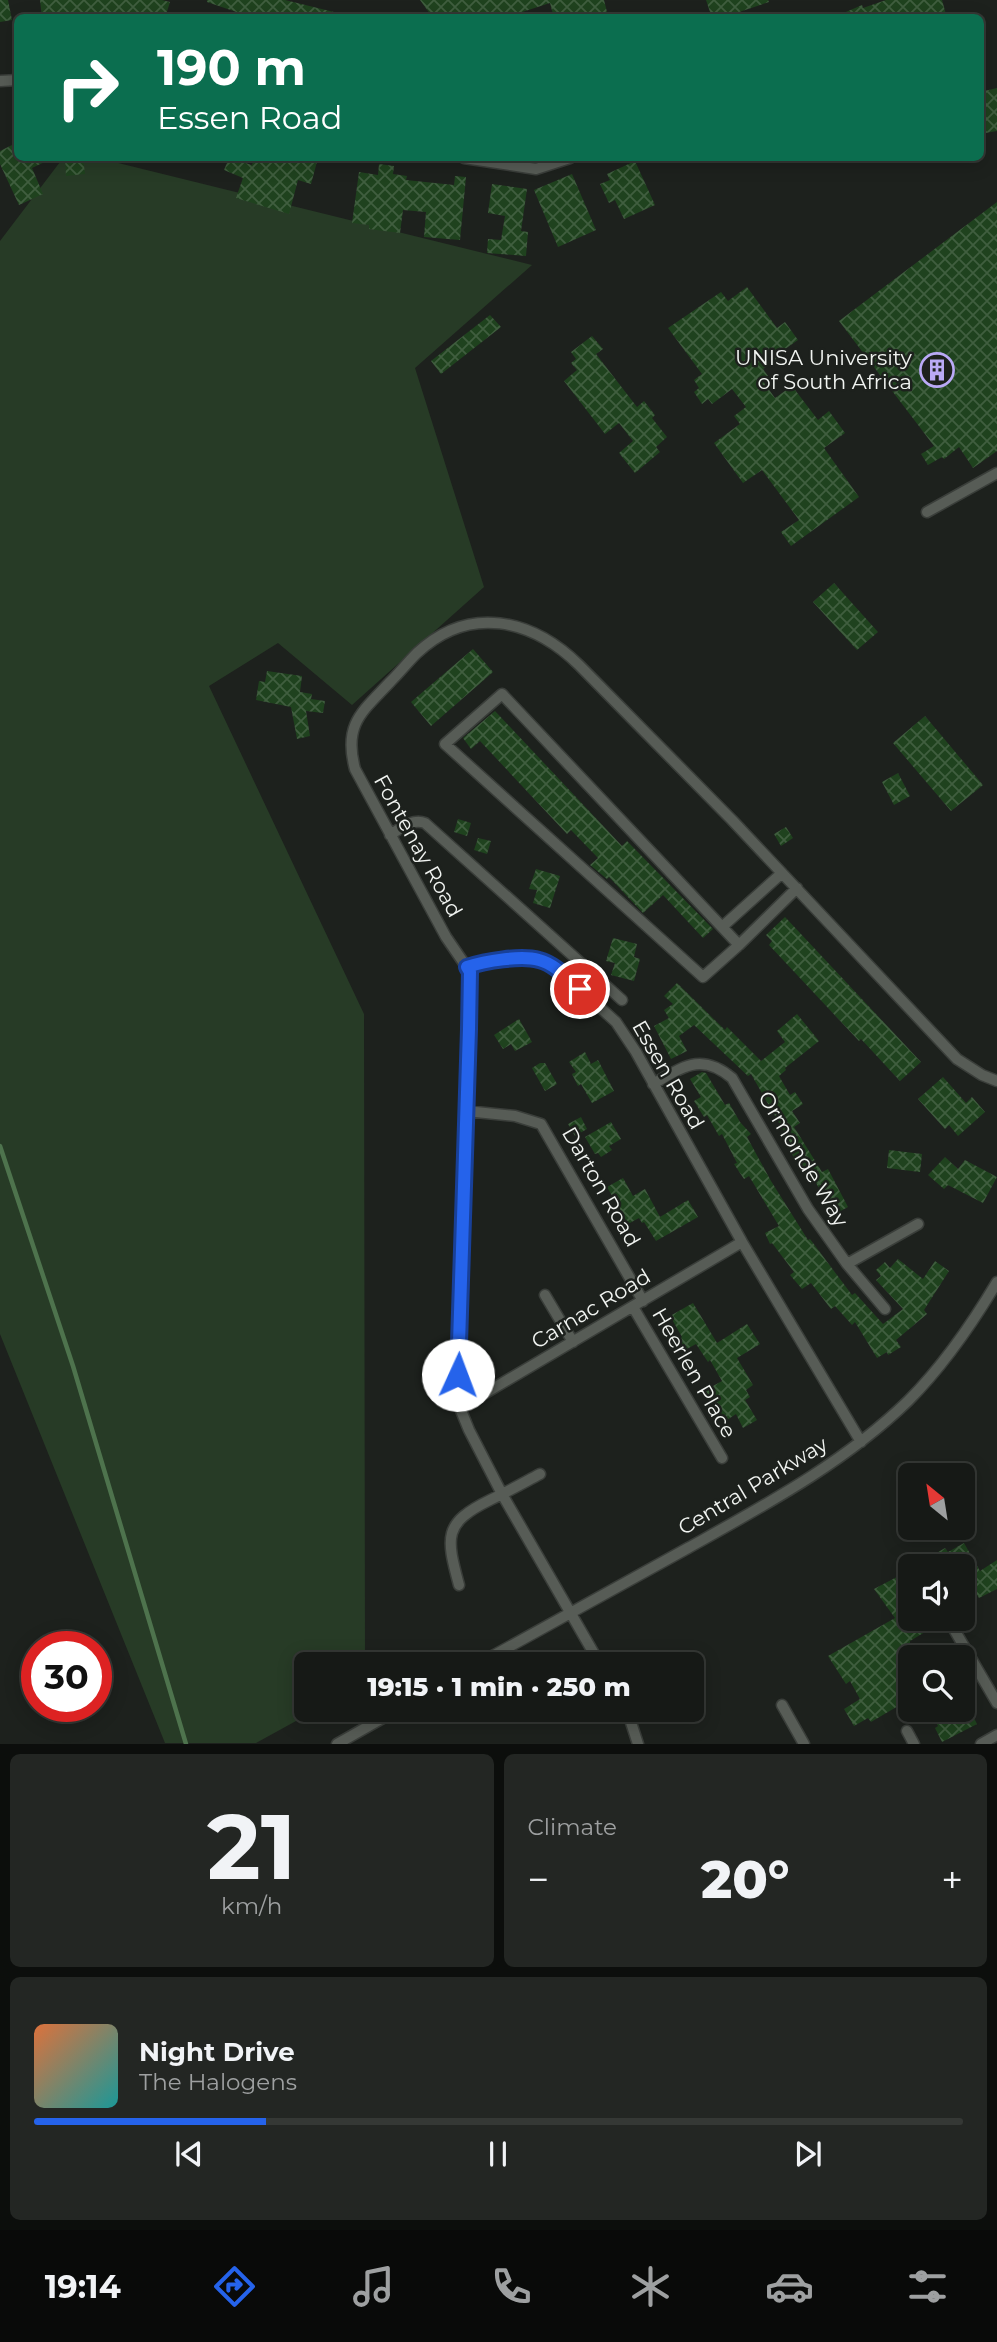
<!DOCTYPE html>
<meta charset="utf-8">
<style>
:root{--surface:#161916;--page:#232623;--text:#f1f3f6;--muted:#9ea0a1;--line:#353835;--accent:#2563eb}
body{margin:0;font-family:Montserrat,sans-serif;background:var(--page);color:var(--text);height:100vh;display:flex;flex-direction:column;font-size:26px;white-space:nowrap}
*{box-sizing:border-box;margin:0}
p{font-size:23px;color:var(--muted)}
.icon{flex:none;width:38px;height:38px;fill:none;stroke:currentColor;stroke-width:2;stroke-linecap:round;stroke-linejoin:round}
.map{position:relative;height:1744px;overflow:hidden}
.panel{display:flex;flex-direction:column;gap:10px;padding:10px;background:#0c0e0c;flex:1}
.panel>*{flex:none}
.banner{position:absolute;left:14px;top:14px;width:970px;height:147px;border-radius:10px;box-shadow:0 4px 18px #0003,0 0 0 2px var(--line);background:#0b6e4f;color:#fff;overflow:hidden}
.needle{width:46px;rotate:330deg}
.controls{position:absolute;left:898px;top:1463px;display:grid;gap:14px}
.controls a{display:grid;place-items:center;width:77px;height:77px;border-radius:10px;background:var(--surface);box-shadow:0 4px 18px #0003,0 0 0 2px var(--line);font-size:35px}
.speed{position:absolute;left:21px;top:1631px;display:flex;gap:14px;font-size:35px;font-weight:700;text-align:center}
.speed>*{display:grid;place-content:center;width:91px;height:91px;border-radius:50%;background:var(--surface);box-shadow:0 4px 18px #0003,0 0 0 2px var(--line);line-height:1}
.speed .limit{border:10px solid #d22;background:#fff;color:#111}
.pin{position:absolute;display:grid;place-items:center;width:60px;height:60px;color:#fff;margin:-30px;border:4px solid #fff;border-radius:50%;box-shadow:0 2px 7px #0007}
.me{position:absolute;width:77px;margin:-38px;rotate:2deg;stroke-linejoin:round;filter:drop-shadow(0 0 5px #0008)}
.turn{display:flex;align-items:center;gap:24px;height:147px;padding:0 28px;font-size:32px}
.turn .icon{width:91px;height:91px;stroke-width:2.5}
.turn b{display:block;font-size:49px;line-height:60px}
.big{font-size:52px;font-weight:800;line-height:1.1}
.panel .tile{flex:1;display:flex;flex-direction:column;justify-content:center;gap:10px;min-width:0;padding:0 24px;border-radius:10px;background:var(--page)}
.panel .dial{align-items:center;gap:0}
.dial b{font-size:91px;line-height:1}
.song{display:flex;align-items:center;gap:21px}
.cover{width:84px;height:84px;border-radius:10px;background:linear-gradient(135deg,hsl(20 70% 55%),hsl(180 70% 35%))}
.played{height:7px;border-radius:4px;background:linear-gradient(90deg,var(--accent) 25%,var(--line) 25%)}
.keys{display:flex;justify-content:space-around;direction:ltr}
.heat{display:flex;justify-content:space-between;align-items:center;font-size:38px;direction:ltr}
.panel .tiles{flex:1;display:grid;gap:10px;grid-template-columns:1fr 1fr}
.tile:last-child{grid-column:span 2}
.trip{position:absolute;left:294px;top:1652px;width:410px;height:70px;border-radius:10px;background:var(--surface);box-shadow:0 4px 18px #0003,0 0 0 2px var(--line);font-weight:800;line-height:70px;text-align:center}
.dock{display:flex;height:112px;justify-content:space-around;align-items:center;background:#090a09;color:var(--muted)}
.dock .icon{width:49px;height:49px}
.dock .active{color:var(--accent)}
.dock b{font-size:32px;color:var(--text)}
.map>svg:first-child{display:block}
.green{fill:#273b26}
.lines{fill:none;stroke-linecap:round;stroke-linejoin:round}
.stream{stroke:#4e734d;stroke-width:4.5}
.building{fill:url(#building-cross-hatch)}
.minor-casing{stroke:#3a3e3a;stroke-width:13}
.minor{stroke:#575c56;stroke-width:10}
.route-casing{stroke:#184099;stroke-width:18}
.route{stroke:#2563eb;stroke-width:12}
.labels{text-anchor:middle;stroke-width:5;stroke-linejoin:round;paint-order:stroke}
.poi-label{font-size:21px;fill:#f1f4f1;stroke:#1d211d;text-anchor:end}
.street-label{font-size:21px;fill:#f1f4f1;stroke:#1d211d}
</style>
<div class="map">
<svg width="997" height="1744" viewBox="0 0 997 1744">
<defs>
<pattern id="building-cross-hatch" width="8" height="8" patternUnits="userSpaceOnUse" patternTransform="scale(1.75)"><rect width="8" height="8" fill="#1f421e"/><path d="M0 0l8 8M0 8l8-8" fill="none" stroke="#405e3f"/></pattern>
</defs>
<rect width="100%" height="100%" fill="#1d211d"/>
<!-- green -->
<path class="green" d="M 63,158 L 98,158 L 532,265 L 415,368 L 484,587 L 352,705 L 278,643 L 209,686 L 364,1014 L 365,1664 L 306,1664 L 306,1710 L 316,1710 L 256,1743 L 165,1743 L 0,1334 L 0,241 Z"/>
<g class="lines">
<!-- stream -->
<path class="stream" d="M 0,1146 L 73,1366 L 186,1744"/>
</g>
<!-- building -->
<path class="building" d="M 0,0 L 8,0 L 12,20 L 0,22 Z
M 40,0 L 162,0 L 170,2 L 165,18 L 42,18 Z
M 207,0 L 285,0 L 338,13 L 338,18 L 254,18 L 207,2 Z
M 420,0 L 604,0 L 607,12 L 586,18 L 554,18 L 550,3 L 513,15 L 514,18 L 433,18 Z
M 706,0 L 768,0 L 769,2 L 721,18 L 712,18 Z
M 886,0 L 942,0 L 947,18 L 832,18 L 862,5 L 863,8 Z
M 997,88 L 997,131 L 980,134 L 980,92 Z
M 18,142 L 18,158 L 53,158 L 32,168 L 43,194 L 19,205 L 0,164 L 0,151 Z
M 65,158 L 83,158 L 85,174 L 66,176 Z
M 229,158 L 252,165 L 254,158 L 318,158 L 311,184 L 298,180 L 289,214 L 236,198 L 243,178 L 224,170 Z
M 635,161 L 655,205 L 624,219 L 615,200 L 609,203 L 600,184 L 610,180 L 607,174 Z
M 379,164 L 394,166 L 393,174 L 407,176 L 406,180 L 454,185 L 455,176 L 466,177 L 460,240 L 424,237 L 426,212 L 403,210 L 400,233 L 369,229 L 369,225 L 352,223 L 359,172 L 378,175 Z
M 572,174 L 596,230 L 558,247 L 534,190 Z
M 492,184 L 527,189 L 521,231 L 528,232 L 526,256 L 487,253 L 488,239 L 501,240 L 505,216 L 488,213 Z
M 997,202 L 997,451 L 973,468 L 959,447 L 944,459 L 942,457 L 928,465 L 921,454 L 934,446 L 839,321 Z
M 747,287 L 777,328 L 785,322 L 798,340 L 775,356 L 777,359 L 763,369 L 768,376 L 762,380 L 775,398 L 792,386 L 818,420 L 829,411 L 845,433 L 824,448 L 859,497 L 791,546 L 781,532 L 799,520 L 762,470 L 743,483 L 714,443 L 740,424 L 734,416 L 746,407 L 732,389 L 712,404 L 708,399 L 702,404 L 694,392 L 699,388 L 694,380 L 702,374 L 668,328 L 721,292 L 728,301 Z
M 490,315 L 501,327 L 441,374 L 431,361 Z
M 592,336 L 603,349 L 596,354 L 637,407 L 644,401 L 655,415 L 652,418 L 667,437 L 656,447 L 660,452 L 635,473 L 619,453 L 633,441 L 619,423 L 605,434 L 564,381 L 577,370 L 571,363 L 576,359 L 571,352 Z
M 834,583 L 878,632 L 857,650 L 813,602 Z
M 473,649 L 493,672 L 431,726 L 411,702 Z
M 267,671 L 302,676 L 300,692 L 312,694 L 311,699 L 325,701 L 323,713 L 306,711 L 310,736 L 297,739 L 291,707 L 256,700 L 259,681 L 265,682 Z
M 495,711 L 622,846 L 627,841 L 713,929 L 703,938 L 663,895 L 643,913 L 609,877 L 607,879 L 590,865 L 598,858 L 571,830 L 567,834 L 480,741 L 471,749 L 463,738 Z
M 925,716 L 983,785 L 951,811 L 893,743 Z
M 898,773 L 910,796 L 894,805 L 882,782 Z
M 458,819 L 471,823 L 467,836 L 454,832 Z
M 786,827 L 793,838 L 781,846 L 774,834 Z
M 478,838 L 491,841 L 487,854 L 474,850 Z
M 536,869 L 560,876 L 550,908 L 533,903 L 537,890 L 529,889 Z
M 785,917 L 921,1062 L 900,1081 L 861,1039 L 859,1041 L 769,945 L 772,941 L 766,935 Z
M 613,938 L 637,944 L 634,957 L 640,959 L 634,981 L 611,975 L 615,963 L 606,961 Z
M 677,983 L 725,1030 L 727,1027 L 761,1061 L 785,1042 L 777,1031 L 797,1014 L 819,1041 L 785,1068 L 786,1070 L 779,1076 L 790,1095 L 795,1092 L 803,1104 L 792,1111 L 800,1123 L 794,1127 L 822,1172 L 828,1169 L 848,1207 L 833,1215 L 813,1177 L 808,1180 L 787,1146 L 791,1144 L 751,1074 L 748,1076 L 694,1025 L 679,1036 L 687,1051 L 671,1059 L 654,1026 L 669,1018 L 664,1010 L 673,1004 L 664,996 Z
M 519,1019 L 532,1042 L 515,1051 L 511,1044 L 503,1049 L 494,1035 Z
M 585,1052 L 591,1064 L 598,1060 L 614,1091 L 592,1103 L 581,1084 L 578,1086 L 572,1074 L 576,1072 L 569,1062 Z
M 540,1063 L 545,1063 L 557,1084 L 545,1091 L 532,1068 Z
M 702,1072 L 706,1073 L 725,1105 L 729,1103 L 740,1122 L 751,1134 L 747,1137 L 771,1181 L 808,1240 L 810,1239 L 852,1295 L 855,1293 L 883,1324 L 903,1309 L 876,1280 L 881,1276 L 876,1270 L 885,1262 L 890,1268 L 898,1259 L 923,1279 L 935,1261 L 949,1271 L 924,1310 L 927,1314 L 896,1340 L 901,1347 L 888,1355 L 887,1352 L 877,1358 L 855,1322 L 852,1325 L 835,1306 L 831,1309 L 811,1283 L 802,1289 L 790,1275 L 794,1272 L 772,1243 L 770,1244 L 765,1233 L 779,1226 L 749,1176 L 744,1179 L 734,1164 L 737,1163 L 722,1134 L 719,1136 L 707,1115 L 704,1117 L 694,1101 L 701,1097 L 690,1079 Z
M 943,1077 L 966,1103 L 972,1097 L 985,1112 L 958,1136 L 949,1125 L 945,1129 L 918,1099 Z
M 581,1117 L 587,1129 L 575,1136 L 568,1124 Z
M 611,1122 L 621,1139 L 609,1146 L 612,1150 L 601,1157 L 598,1153 L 595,1154 L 585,1137 Z
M 889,1150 L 922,1154 L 920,1172 L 887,1168 Z
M 945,1157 L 958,1169 L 965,1160 L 997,1177 L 983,1203 L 948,1185 L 944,1189 L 928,1175 Z
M 623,1178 L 633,1196 L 645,1189 L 660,1217 L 688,1200 L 698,1217 L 656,1241 L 644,1222 L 642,1223 L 639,1218 L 628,1224 L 607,1187 Z
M 693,1303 L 717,1343 L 747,1324 L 760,1344 L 737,1358 L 753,1385 L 746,1390 L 750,1397 L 745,1400 L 757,1420 L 743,1428 L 736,1414 L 724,1422 L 704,1391 L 722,1381 L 710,1360 L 708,1362 L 696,1344 L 683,1351 L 676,1340 L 682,1337 L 670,1316 Z
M 964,1543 L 980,1571 L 997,1560 L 997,1589 L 979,1598 L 962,1570 L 962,1566 L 914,1566 L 945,1548 L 948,1552 Z
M 910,1570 L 910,1592 L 904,1595 L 910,1608 L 910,1626 L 919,1620 L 925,1632 L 910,1641 L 910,1699 L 871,1722 L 868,1718 L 854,1726 L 844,1709 L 860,1699 L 850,1681 L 846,1684 L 828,1656 L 895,1618 L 874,1589 Z
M 929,1710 L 970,1710 L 977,1724 L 942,1742 L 935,1728 L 938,1726 Z"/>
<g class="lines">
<!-- minor casing -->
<g class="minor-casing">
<path id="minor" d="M 0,81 L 18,80
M 464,158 L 536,169 L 570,158
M 927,512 L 997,473
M 390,835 C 401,828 413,818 425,823 L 622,1000
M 722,927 L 782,873
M 739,945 L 502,694 L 445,744 L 703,977 L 739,945 L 797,888
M 468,967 L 483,961 L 540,960 L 561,972 L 616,1022 L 636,1052 L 742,1242 L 861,1442
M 653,1084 C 683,1067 701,1052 732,1078 L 808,1209 L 847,1264 L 918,1224
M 466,1111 L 515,1116 L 541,1124 L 643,1301
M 847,1264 L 885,1309
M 545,1295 L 573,1342
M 633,1307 L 722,1458
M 460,1408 L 742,1242
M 459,1585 C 446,1537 443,1523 490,1500 C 507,1492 523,1483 540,1474
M 948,1619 L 997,1703
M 478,1664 C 548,1625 618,1586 688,1548 C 765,1505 844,1463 908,1401 C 943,1366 972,1324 997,1282
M 600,1664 L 502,1494 L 469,1430 L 460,1408 L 459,1375 L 470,972 L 446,937 L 355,769 C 343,724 362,712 391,681 C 400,672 408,662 417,653 C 469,604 532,619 579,665 L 732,820 L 957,1059 L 982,1075 L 997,1081
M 782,1705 L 804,1744
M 627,1710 L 638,1744
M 907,1731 L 914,1744
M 337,1744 L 397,1710
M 981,1744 L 997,1735"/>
</g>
<!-- minor -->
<use href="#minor" class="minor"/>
</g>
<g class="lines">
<!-- route casing -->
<g class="route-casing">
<path id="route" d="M 458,1375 L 469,1029 L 470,972 L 467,967 C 485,961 521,955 539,960 C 555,964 568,979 580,989"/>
</g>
<!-- route -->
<use href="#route" class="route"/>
</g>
<!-- icons -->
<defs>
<g id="building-ring" transform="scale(1.75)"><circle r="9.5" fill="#1d211d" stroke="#baaaf6" stroke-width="1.5"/><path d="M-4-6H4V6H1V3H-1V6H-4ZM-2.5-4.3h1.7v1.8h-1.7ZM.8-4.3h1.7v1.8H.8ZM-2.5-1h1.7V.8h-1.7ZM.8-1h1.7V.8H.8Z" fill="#baaaf6"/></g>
</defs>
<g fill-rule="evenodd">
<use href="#building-ring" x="937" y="370"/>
</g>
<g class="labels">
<!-- poi labels -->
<g class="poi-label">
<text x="912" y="365">UNISA University<tspan x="912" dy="24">of South Africa</tspan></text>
</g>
<!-- street labels -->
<g class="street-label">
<text transform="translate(418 846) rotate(61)" y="7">Fontenay Road</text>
<text transform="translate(668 1075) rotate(60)" y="7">Essen Road</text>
<text transform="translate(803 1159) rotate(59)" y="7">Ormonde Way</text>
<text transform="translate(601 1187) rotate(60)" y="7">Darton Road</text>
<text transform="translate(591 1309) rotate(-31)" y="7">Carnac Road</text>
<text transform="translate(694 1373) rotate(60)" y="7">Heerlen Place</text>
<text transform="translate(753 1486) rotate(-31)" y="7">Central Parkway</text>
</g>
</g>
</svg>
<div class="controls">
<a><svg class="needle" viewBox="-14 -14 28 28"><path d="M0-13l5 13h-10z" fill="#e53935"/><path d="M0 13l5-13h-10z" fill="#9ea0a1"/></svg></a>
<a><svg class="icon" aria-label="sound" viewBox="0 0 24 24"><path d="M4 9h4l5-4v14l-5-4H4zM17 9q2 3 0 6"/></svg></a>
<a><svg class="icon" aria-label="search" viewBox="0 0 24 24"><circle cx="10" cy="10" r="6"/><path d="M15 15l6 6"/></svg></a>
</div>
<div class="speed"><div class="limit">30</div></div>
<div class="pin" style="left:580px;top:989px;background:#d93025"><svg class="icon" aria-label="arrive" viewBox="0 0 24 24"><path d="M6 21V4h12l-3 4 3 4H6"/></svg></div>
<svg class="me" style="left:458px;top:1375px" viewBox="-20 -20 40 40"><circle r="19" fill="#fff"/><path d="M0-13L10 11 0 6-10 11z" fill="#2563eb"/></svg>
<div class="trip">19:15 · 1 min · 250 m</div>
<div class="banner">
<div class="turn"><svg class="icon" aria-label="right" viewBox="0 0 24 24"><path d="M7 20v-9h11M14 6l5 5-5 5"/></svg><div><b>190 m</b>Essen Road</div></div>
</div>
</div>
<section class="panel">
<div class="tiles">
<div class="tile dial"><b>21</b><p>km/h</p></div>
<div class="tile"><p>Climate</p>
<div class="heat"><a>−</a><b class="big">20°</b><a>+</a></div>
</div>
<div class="tile">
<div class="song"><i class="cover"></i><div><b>Night Drive</b><p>The Halogens</p></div></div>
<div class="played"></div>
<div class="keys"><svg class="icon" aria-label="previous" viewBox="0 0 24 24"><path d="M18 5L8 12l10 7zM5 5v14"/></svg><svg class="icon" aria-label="pause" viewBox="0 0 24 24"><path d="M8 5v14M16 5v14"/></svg><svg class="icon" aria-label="next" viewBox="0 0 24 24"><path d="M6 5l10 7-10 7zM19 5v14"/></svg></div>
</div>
</div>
</section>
<nav class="dock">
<b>19:14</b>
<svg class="icon active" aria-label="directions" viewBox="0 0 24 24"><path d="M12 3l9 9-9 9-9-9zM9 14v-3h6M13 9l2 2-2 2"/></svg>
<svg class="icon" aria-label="music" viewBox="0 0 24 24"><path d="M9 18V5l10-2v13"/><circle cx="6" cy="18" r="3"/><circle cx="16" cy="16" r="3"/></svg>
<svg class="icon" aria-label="phone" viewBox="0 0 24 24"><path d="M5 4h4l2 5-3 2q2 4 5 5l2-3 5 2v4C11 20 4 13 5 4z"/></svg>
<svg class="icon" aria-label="climate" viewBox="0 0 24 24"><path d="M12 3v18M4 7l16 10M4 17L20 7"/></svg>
<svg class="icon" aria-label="car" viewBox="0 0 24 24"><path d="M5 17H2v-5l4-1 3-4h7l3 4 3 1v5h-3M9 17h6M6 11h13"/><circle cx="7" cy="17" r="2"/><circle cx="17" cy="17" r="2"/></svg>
<svg class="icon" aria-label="filters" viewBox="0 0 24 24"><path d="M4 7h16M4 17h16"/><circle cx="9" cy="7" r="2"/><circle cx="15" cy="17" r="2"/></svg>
</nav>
